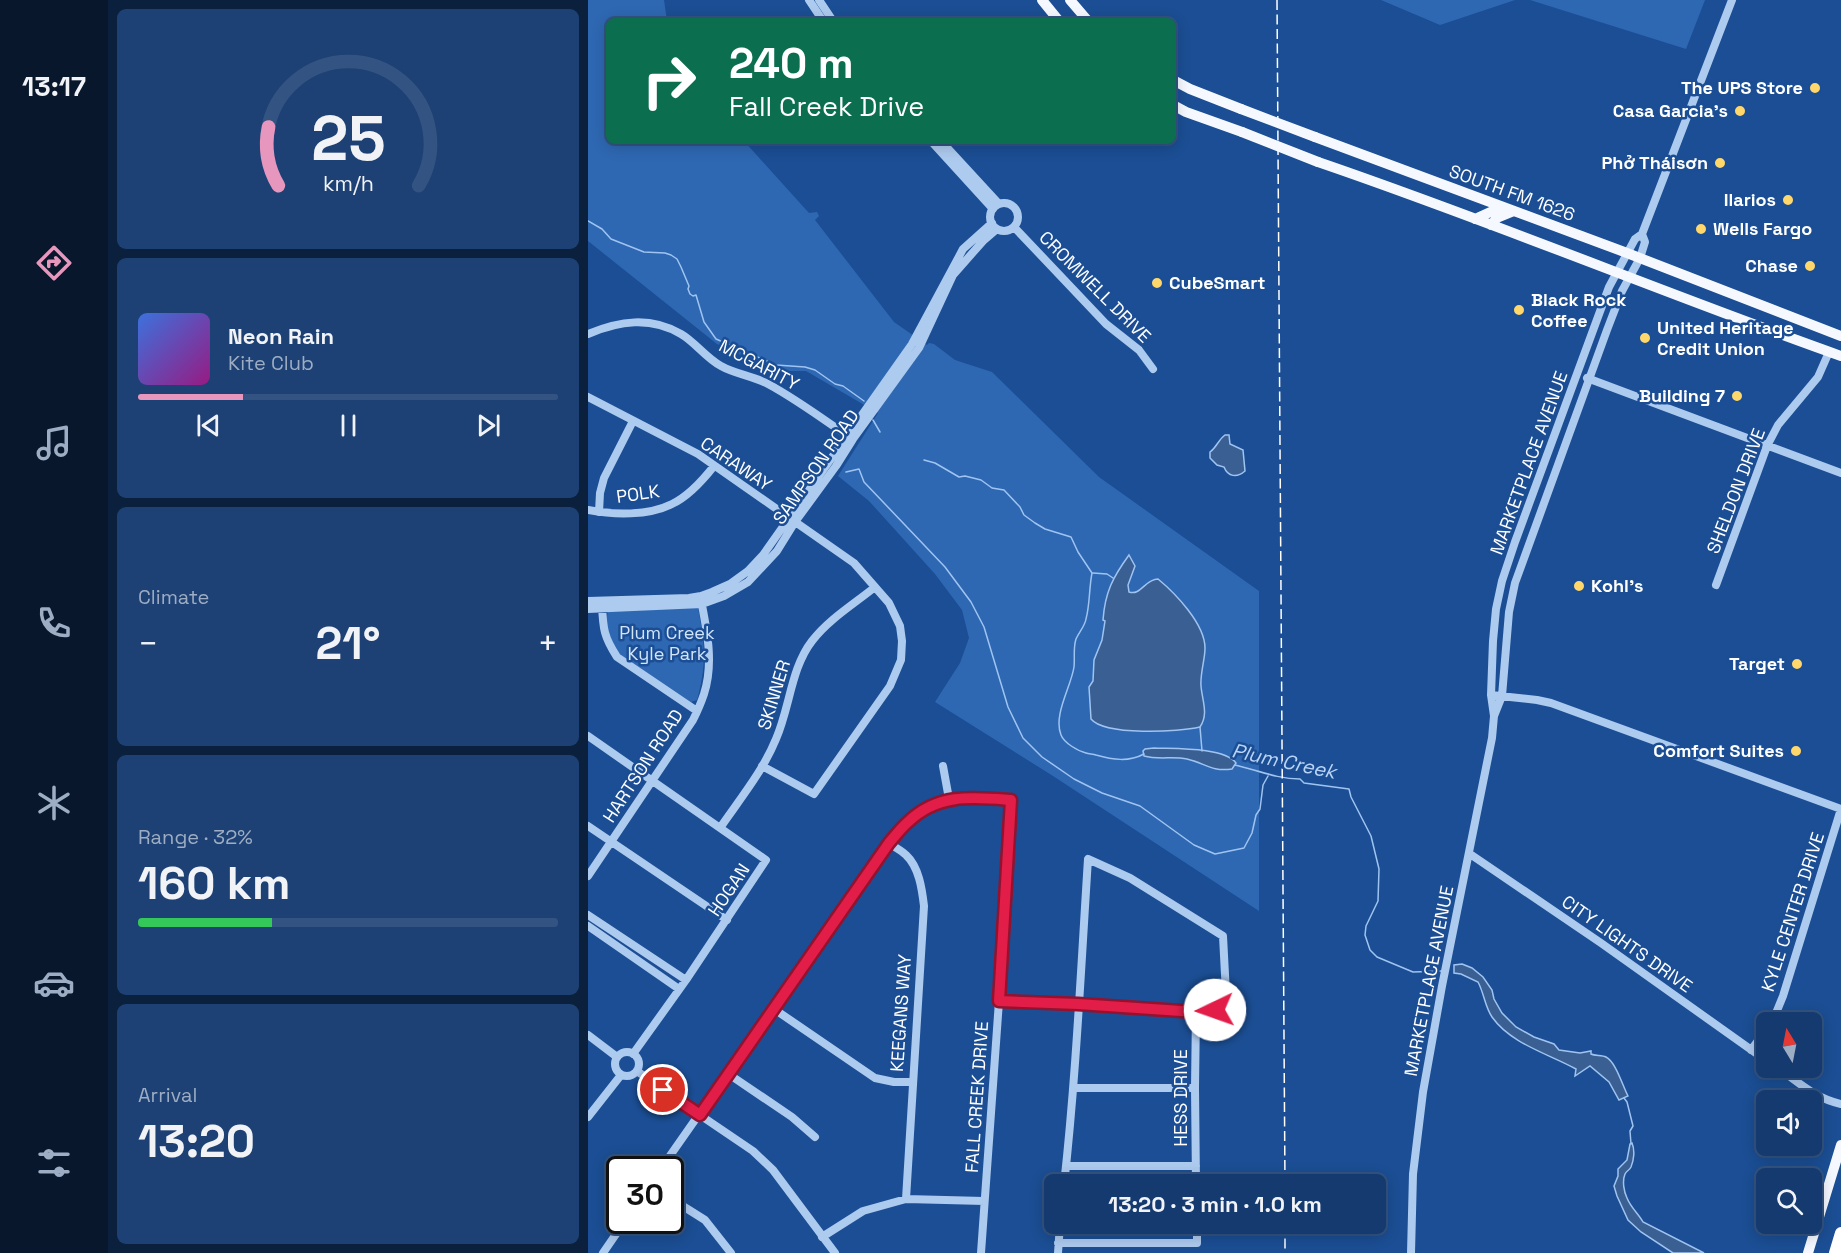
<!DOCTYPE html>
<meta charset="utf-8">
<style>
:root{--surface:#143a6f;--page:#1d4174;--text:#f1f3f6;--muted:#9dadc3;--line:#335482;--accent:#e797bd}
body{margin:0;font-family:"Space Grotesk",sans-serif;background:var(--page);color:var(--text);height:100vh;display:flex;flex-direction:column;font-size:22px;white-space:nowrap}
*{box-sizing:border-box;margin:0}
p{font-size:20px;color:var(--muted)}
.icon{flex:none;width:33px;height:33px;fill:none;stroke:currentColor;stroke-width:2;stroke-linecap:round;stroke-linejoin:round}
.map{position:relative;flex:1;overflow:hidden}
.details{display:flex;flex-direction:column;gap:9px;padding:9px;background:#0b203d;width:480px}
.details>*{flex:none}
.banner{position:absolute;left:18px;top:18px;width:570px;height:126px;border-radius:9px;box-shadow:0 3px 15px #0003,0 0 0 2px var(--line);background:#0b6e4f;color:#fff;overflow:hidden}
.needle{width:39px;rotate:350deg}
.fabs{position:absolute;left:1168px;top:1012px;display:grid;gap:12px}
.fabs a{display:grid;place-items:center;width:66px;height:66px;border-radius:9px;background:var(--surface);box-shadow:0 3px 15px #0003,0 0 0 2px var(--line);font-size:30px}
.speed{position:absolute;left:18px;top:1156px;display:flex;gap:12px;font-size:30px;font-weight:700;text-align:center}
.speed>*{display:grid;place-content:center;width:78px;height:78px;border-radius:50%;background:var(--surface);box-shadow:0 3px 15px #0003,0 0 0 2px var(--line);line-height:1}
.speed .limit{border:3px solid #111;border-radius:9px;background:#fff;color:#111}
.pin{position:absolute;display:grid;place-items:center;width:51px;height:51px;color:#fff;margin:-26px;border:3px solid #fff;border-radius:50%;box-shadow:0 2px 6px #0007}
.me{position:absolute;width:66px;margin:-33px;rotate:267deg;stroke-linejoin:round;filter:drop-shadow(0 0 4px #0008)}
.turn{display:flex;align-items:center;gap:21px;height:126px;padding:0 24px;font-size:27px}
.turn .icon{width:78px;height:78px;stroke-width:2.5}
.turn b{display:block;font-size:42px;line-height:51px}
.big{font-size:45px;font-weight:800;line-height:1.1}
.details .tile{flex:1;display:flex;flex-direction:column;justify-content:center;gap:9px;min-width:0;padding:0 21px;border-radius:9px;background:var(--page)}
.details .dial{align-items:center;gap:0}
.dial svg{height:156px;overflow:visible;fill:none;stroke:var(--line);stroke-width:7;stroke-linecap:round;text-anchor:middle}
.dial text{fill:var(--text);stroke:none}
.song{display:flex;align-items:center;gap:18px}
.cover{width:72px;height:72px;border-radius:9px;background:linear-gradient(135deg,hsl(220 70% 55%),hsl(310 70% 35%))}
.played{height:6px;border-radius:3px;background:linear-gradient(90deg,var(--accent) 25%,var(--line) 25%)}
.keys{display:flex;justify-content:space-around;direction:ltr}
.heat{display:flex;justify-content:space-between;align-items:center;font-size:33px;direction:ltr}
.charge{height:9px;border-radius:4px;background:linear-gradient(90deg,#34c759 32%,var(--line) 0)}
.trip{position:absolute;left:456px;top:1174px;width:342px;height:60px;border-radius:9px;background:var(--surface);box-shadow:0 3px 15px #0003,0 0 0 2px var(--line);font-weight:800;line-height:60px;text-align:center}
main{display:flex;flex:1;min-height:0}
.menu{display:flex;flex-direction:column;width:108px;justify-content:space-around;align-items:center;background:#08172c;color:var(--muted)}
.menu .icon{width:42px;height:42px}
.menu .on{color:var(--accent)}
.menu b{font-size:27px;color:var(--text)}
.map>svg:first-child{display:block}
.green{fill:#2e68b2}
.water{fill:#3a5f92;stroke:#a0c4f1;stroke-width:1.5}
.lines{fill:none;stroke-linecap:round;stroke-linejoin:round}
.stream{stroke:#a0c4f1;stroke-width:1.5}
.minor{stroke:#adcaef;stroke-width:8}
.major{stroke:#f5f9ff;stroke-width:10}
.highway{stroke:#fff;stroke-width:12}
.rail{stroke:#fff;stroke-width:1.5;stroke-dasharray:10 4.5;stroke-linecap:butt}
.major-bridge{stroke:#f5f9ff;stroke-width:10}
.route-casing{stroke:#92132f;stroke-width:15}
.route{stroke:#e11d48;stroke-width:10}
.poi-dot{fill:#ffd76b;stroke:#1b4e94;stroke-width:2}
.labels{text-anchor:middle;stroke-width:5;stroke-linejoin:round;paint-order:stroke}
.poi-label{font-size:18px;font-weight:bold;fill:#fff;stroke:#1b4e94;text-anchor:end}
.street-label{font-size:18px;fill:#fff;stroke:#1b4e94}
.park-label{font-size:18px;fill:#d3e5fb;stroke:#1b4e94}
.water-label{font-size:20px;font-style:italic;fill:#b9d4f6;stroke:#1b4e94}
</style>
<main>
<nav class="menu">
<b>13:17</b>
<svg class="icon on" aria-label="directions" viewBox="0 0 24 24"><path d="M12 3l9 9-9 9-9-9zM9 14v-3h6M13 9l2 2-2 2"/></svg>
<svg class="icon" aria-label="music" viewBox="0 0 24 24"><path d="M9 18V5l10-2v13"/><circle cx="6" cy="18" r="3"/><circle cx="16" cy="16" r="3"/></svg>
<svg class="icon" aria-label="phone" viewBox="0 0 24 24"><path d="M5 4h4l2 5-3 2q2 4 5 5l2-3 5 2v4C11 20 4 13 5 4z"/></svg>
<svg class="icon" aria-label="climate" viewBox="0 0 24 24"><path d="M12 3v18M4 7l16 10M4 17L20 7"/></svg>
<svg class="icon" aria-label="car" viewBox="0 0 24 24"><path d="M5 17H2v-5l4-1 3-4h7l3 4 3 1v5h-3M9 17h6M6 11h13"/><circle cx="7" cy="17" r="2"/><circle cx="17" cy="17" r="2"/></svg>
<svg class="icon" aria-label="filters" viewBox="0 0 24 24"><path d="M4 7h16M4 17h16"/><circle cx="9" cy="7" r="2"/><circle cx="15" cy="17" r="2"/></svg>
</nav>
<section class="details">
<div class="tile dial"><svg viewBox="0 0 100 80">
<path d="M14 69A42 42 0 1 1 86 69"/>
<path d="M14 69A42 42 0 0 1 9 39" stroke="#e797bd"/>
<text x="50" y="56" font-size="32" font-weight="700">25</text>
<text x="50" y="72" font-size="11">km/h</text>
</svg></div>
<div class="tile">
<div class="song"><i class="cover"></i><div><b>Neon Rain</b><p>Kite Club</p></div></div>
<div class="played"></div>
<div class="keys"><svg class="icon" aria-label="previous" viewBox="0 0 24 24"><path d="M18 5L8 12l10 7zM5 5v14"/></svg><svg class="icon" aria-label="pause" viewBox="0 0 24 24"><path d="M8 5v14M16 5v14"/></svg><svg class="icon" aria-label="next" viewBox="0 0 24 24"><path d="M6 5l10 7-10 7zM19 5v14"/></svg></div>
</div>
<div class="tile"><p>Climate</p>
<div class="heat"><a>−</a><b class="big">21°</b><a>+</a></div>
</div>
<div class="tile"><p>Range · 32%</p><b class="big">160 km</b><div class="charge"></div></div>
<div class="tile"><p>Arrival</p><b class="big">13:20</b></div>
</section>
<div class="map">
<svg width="1253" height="1253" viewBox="0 0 1253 1253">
<rect width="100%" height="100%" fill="#1b4e94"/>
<!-- green -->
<path class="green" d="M 0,0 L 76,0 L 79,21 L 21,21 L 21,141 L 156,141 L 221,213 L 229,212 L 231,216 L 227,220 L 306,322 L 339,345 L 341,343 L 346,344 L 367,360 L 404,372 L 511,477 L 671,591 L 671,911 L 465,776 L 347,702 L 372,663 L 381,638 L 374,610 L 347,574 L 281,501 L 250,476 L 290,413 L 218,371 L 187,371 L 129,344 L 0,241 Z
M 793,0 L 927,0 L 852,25 Z
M 942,0 L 1117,0 L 1098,49 Z
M 108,606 L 110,608 C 117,644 119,664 109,700 L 103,702 L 32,655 C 22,643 16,627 20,611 Z"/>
<!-- water -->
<path class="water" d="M 637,435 L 641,435 L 642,444 L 655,450 L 657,471 C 649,478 640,477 636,467 L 629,465 L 622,458 L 622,452 C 629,447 630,440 637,435 Z
M 541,555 L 547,566 L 540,585 L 541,592 C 553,596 557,579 570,579 C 587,593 617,624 617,648 C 617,660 612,673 613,686 C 614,700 621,714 612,727 C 591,732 517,736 503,719 L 501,687 L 505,681 L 506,660 L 514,640 L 517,621 L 515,620 C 517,592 525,577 541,555 Z
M 566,748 C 586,749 636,747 648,763 L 644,769 C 623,772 617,763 599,759 C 585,756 570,760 556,756 L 555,751 L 557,749 Z
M 874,964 L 884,968 L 895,977 L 904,990 L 906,999 L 914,1013 L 928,1027 L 946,1037 L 966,1044 L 971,1050 L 992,1053 L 1003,1051 L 1003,1054 C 1007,1056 1014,1055 1018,1057 C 1028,1062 1035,1087 1040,1096 L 1031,1100 L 1021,1082 L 1002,1066 L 987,1076 L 988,1069 C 961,1054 923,1044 904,1017 C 897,1007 896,993 890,982 L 873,974 L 866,973 L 866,965 Z
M 1044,1143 C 1047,1150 1046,1160 1043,1167 C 1041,1171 1039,1170 1037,1174 C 1034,1181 1036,1192 1039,1198 C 1043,1208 1050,1213 1055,1222 L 1116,1253 L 1085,1253 L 1053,1232 L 1040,1220 L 1029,1196 L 1026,1186 L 1030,1176 L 1030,1169 L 1039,1160 L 1042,1144 Z"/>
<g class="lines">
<!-- stream -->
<path class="stream" d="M 0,221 L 14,229 L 23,239 L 56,252 L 77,253 L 83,255 L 89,259 L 93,267 L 101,286 L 100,289 L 102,294 L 105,296 L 108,295 L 116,322 L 128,339 L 188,365 L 217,367 L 227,370 L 247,384 L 255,386 L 276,401
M 285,420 L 292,432
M 336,460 L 347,463 L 371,477 L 377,476 L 393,480 L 404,488 L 416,490 L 432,507 L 436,515 L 447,523 L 457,529 L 483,537 L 490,552 L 504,573 C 501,588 502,604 498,619 C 497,626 491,632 488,639 C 485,648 487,658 486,667 C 483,687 465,715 473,735 C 476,743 490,751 498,753 C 501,754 505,754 508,755 C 525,760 541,762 556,754
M 258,472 L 271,469 L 276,482 L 357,567 L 383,602 L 396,627 L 420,707 L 435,738 L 454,757 L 486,779 L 514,793 L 552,806 L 606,845 L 627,854 L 656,848 L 664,833 L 668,815 L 672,809 L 675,785 L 680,776
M 505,573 L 519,574 L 525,578
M 612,727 L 614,751
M 647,765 C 669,770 689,779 712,779 L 716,783 L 761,789 L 763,797 L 783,836 L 791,869 L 790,901 L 778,926 L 777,935 L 782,950 L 789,957 L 825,972 L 854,971
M 1036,1098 L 1039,1102 L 1045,1126 L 1042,1131 L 1043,1144"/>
<!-- minor -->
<path class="minor" d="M 221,0 L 235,21
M 231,0 L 245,21
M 343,141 L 405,209
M 353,141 L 411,204
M402 217a14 14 0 1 1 28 0a14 14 0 1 1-28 0Z
M 426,227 L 518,324 L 551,350 L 565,369
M 0,334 C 31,321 62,316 93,334 C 107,342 118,358 133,366 C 147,374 165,376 180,384 C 208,399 235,419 261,437
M 999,378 L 1253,473
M 0,397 L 110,454 L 266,563 L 301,603 L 312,626 L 314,641 L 313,660 L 302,686 L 226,794 L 174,766
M 0,510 C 26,515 60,516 84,504 C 101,496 115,480 126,466
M 11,512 L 12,493 L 16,478 L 45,421
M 1128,585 L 1179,446 L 1190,425 L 1230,377 L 1241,352
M 0,601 L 101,598 L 113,596 L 124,592 L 142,584 L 160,571 L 175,555 L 324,344 L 375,249 L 404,223
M 14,605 C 15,629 16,637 29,657 L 109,711
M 0,609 L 114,604 L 136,596 L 160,582 L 189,551 L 207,522 L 248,466 L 265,439 L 331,348 L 365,275 L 395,241 L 409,229
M 903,695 L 949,700 L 963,703 L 1253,809
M 906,716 L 903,695 L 905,641 L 908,609 L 914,581 L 927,542 L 1021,287 L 1047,239 L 1054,234 L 1144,0
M 0,736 L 178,860 L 98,980 L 45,1054
M 355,766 L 361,799
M 0,826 L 139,920
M 132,828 C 152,799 175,771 188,739 C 202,707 203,668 224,641 C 241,619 266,604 287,587
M 301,843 C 306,847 313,850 318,855 C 331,867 334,889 336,906 L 318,1199
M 882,854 L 1013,943 L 1179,1061
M 0,876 L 105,720 C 109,712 113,703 116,694 C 126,663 119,631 113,600
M 0,915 L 98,980
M 0,926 L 91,989
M 411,1001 L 490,1004 L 608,1012 L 627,1010 L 635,1004 L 638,994 L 635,936 L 542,878 L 500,859 C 493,967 488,1077 476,1185
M 186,1009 L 287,1078 L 306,1082 L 324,1082
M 1184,1023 L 1195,996 L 1253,809
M 0,1035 L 29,1057
M 1163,1050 L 1179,1029
M27 1064a12 12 0 1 1 24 0a12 12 0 1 1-24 0Z
M 1190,1068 C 1212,1083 1226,1098 1253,1104
M 49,1071 L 75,1090 L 165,1151 L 185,1170 L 247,1253
M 139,1073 L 204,1117 L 227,1137
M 485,1088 L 607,1088
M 0,1117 L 33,1075
M 479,1166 L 608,1166
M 72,1170 L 301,843 C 307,836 313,828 320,822 C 350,793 385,797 423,800 L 411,1001 L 393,1253
M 608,1185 L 607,1088 L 608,1012
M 82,1198 L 117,1220 L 143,1253
M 234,1237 L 275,1211 L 318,1199 L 396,1201
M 470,1243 L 609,1243 L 609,1224
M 15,1253 L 37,1221
M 470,1253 L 472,1224
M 823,1253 L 825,1174 L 835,1092 L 854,986 L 904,738 L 906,716 L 914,696 L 921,612 L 927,583 L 1019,330 L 1034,291 L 1052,258 L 1057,242 L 1054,234"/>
<!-- major -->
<path class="major" d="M 454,0 L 471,21
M 482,0 L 500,21
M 585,80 L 602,89 L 653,109
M 585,105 L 598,112 L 654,132
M 727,137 L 1039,253 L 1253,336
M 730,162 C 906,222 1078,294 1253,356
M 887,219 L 909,209 L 912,206
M 903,225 L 909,218 L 926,211
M 1220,1253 L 1253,1145"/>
<!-- highway -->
<path class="highway" d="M 1247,1253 L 1253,1233"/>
<!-- rail -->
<path class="rail" d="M 689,0 L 697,1185
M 697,1224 L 697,1253"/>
<!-- major-bridge -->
<path class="major-bridge" d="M 653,109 L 727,137
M 654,132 L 730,162"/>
</g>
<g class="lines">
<!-- route casing -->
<g class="route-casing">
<path id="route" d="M 75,1090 L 112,1115 L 301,843 C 307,836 313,828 320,822 C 350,793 385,797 423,800 L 411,1001 L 490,1004 L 608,1012 L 627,1010"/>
</g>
<!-- route -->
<use href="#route" class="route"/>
</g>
<!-- markers -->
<g class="poi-dot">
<circle cx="1227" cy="88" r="6"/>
<circle cx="1152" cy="111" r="6"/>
<circle cx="1132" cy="163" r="6"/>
<circle cx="1200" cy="200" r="6"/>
<circle cx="1113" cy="229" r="6"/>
<circle cx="1222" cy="266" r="6"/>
<circle cx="569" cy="283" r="6"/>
<circle cx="931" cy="310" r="6"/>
<circle cx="1057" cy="338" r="6"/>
<circle cx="1149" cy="396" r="6"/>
<circle cx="991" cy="586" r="6"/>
<circle cx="1209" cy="664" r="6"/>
<circle cx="1208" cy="751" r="6"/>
</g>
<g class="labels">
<!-- poi labels -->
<g class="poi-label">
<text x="1215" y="94">The UPS Store</text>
<text x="1140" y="117">Casa Garcia's</text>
<text x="1120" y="169">Phở Tháisơn</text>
<text x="1188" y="206">Ilarios</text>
<text x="1125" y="235" text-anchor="start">Wells Fargo</text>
<text x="1210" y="272">Chase</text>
<text x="581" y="289" text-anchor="start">CubeSmart</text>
<text x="943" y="306" text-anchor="start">Black Rock<tspan x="943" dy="21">Coffee</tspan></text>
<text x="1069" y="334" text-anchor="start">United Heritage<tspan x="1069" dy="21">Credit Union</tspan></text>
<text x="1137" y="402">Building 7</text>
<text x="1003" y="592" text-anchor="start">Kohl's</text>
<text x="1197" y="670">Target</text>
<text x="1196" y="757">Comfort Suites</text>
</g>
<!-- street labels -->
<g class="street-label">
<text transform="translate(924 193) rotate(20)" y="6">SOUTH FM 1626</text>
<text transform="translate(507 287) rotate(45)" y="6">CROMWELL DRIVE</text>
<text transform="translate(171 365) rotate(28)" y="6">MCGARITY</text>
<text transform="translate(941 463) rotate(-70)" y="6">MARKETPLACE AVENUE</text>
<text transform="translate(148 464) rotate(34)" y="6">CARAWAY</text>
<text transform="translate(228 467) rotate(-55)" y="6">SAMPSON ROAD</text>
<text transform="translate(1148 491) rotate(-69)" y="6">SHELDON DRIVE</text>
<text transform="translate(50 494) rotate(-8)" y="6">POLK</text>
<text transform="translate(186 695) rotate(-73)" y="6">SKINNER</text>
<text transform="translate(55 766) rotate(-57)" y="6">HARTSON ROAD</text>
<text transform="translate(141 890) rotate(-56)" y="6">HOGAN</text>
<text transform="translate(1205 912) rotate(-72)" y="6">KYLE CENTER DRIVE</text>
<text transform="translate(1039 944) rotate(35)" y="6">CITY LIGHTS DRIVE</text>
<text transform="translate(841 981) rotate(-79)" y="6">MARKETPLACE AVENUE</text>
<text transform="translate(313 1013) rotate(-86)" y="6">KEEGANS WAY</text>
<text transform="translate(389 1097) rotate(-86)" y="6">FALL CREEK DRIVE</text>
<text transform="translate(593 1098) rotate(-90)" y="6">HESS DRIVE</text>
</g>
<!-- park labels -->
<g class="park-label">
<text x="79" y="639">Plum Creek<tspan x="79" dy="21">Kyle Park</tspan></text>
</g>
<!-- water labels -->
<g class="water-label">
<text transform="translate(696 761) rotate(12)" y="7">Plum Creek</text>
</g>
</g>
</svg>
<div class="fabs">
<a><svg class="needle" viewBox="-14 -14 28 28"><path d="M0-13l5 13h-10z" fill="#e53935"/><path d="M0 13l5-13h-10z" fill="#9dadc3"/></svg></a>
<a><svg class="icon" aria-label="sound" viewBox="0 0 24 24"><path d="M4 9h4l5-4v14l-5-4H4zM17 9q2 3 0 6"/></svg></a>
<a><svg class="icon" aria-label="search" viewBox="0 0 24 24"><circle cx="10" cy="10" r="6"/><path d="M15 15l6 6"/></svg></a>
</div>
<div class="speed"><div class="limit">30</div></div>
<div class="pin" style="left:75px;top:1090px;background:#d93025"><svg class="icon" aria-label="arrive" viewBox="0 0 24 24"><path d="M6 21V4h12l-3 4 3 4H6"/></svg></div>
<svg class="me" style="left:627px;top:1010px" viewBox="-20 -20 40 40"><circle r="19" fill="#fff"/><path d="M0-13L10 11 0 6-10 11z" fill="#e11d48"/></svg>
<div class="trip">13:20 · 3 min · 1.0 km</div>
<div class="banner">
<div class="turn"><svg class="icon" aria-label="right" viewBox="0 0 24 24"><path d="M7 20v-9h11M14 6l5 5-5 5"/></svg><div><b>240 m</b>Fall Creek Drive</div></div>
</div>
</div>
</main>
